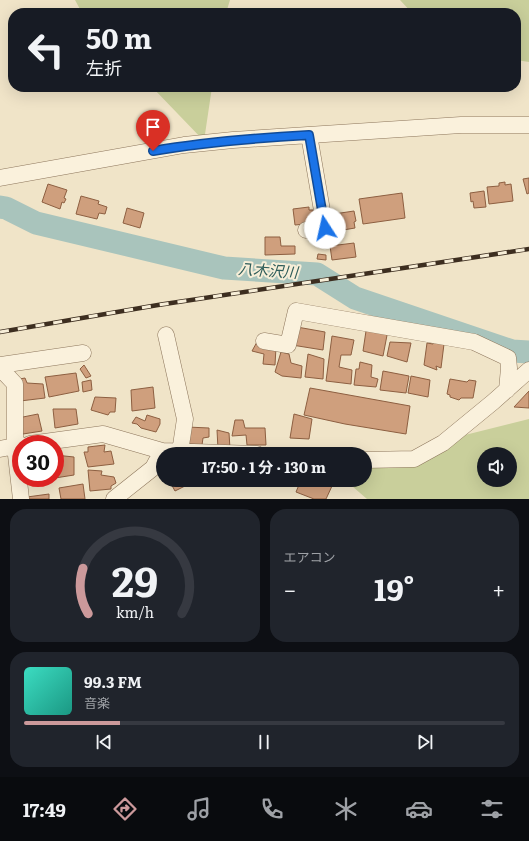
<!DOCTYPE html>
<html lang="ja">
<meta charset="utf-8">
<style>
:root{--surface:#171b24;--page:#20242c;--text:#f1f3f6;--muted:#9ea1a6;--line:#363941;--accent:#cc999b}
body{margin:0;font-family:Literata,"Noto Sans JP",serif;background:var(--page);color:var(--text);height:100vh;display:flex;flex-direction:column;font-size:15px;white-space:nowrap}
*{box-sizing:border-box;margin:0}
p{font-size:13px;color:var(--muted)}
.icon{flex:none;width:22px;height:22px;fill:none;stroke:currentColor;stroke-width:2;stroke-linecap:round;stroke-linejoin:round}
.map{position:relative;height:499px;overflow:hidden}
.sheet{display:flex;flex-direction:column;gap:10px;padding:10px;background:#0d0f14;flex:1}
.sheet>*{flex:none}
.guide{position:absolute;left:8px;top:8px;width:513px;height:84px;border-radius:16px;box-shadow:0 4px 16px #0002;background:#171b24;color:var(--text);overflow:hidden}
.fabs{position:absolute;left:477px;top:447px;display:grid;gap:8px}
.fabs a{display:grid;place-items:center;width:40px;height:40px;border-radius:50%;background:var(--surface);box-shadow:0 4px 16px #0002;font-size:20px}
.speed{position:absolute;left:12px;top:435px;display:flex;gap:8px;font-size:20px;font-weight:700;text-align:center}
.speed>*{display:grid;place-content:center;width:52px;height:52px;border-radius:50%;background:var(--surface);box-shadow:0 4px 16px #0002;line-height:1}
.speed .limit{border:6px solid #d22;background:#fff;color:#111}
.pin{position:absolute;display:grid;place-items:center;width:34px;height:34px;color:#fff;margin:-41px -17px;border-radius:50% 50% 50% 0;rotate:-45deg;box-shadow:0 0 4px #0007}
.pin .icon{rotate:45deg}
.me{position:absolute;width:44px;margin:-22px;rotate:350deg;stroke-linejoin:round;filter:drop-shadow(0 0 3px #0008)}
.turn{display:flex;align-items:center;gap:14px;height:84px;padding:0 12px;font-size:18px}
.turn .icon{width:52px;height:52px;stroke-width:2.5}
.turn b{display:block;font-size:28px;line-height:34px}
.big{font-size:30px;font-weight:700;line-height:1.1}
.sheet .card{flex:1;display:flex;flex-direction:column;justify-content:center;gap:6px;min-width:0;padding:0 14px;border-radius:16px;background:var(--page)}
.sheet .dial{align-items:center;gap:0}
.dial svg{height:104px;overflow:visible;fill:none;stroke:var(--line);stroke-width:7;stroke-linecap:round;text-anchor:middle}
.dial text{fill:var(--text);stroke:none}
.song{display:flex;align-items:center;gap:12px}
.cover{width:48px;height:48px;border-radius:6px;background:linear-gradient(135deg,hsl(170 70% 55%),hsl(170 70% 35%))}
.played{height:4px;border-radius:2px;background:linear-gradient(90deg,var(--accent) 20%,var(--line) 20%)}
.keys{display:flex;justify-content:space-around;direction:ltr}
.heat{display:flex;justify-content:space-between;align-items:center;font-size:22px;direction:ltr}
.sheet .tiles{flex:1;display:grid;gap:10px;grid-template-columns:1fr 1fr}
.card:last-child{grid-column:span 2}
.trip{position:absolute;left:156px;top:447px;width:216px;height:40px;border-radius:20px;background:var(--surface);box-shadow:0 4px 16px #0002;font-weight:700;line-height:40px;text-align:center}
.tabs{display:flex;height:64px;justify-content:space-around;align-items:center;background:#090b0e;color:var(--muted)}
.tabs .icon{width:28px;height:28px}
.tabs .active{color:var(--accent)}
.tabs b{font-size:18px;color:var(--text)}
.map>svg:first-child{display:block}
.green{fill:#c9cf9b;fill-rule:evenodd}
.lines{fill:none;stroke-linecap:round;stroke-linejoin:round}
.river{stroke:#a9c4bc;stroke-width:23}
.building{fill:#cf9f7d;stroke:#8d5f41}
.minor-casing{stroke:#8d765c;stroke-width:17}
.minor{stroke:#faf1dc;stroke-width:16}
.rail-casing{stroke:#3d2e20;stroke-width:4.5}
.rail{stroke:#f7eed8;stroke-width:3;stroke-dasharray:9;stroke-linecap:butt}
.route-casing{stroke:#114b97;stroke-width:10}
.route{stroke:#1a73e8;stroke-width:7}
.labels{text-anchor:middle;stroke-width:4;stroke-linejoin:round;paint-order:stroke}
.water-label{font-size:15px;font-style:italic;fill:#2f5d5a;stroke:#f7eed8}
</style>
<div class="map">
<svg width="529" height="499" viewBox="0 0 529 499">
<rect width="100%" height="100%" fill="#f0e4c8"/>
<!-- green -->
<path class="green" d="M 75,0 L 230,0 L 226,13 L 82,13 Z
M 400,0 L 529,0 L 529,62 L 516,60 L 516,13 L 412,13 Z
M 152,87 L 212,87 L 204,141 Z
M 529,419 L 529,499 L 367,499 L 345,480 L 365,480 L 365,471 L 445,440 ZM 484,454 L 510,454 L 510,480 L 484,480 Z"/>
<g class="lines">
<!-- river -->
<path class="river" d="M 0,207 L 6,208 L 36,223 L 224,268 L 317,274 L 355,298 L 512,351 L 529,352"/>
</g>
<!-- building -->
<path class="building" d="M 529,178 L 529,193 L 527,194 L 523,179 Z
M 505,182 L 505,185 L 511,184 L 513,201 L 489,204 L 487,187 L 499,186 L 499,183 Z
M 48,184 L 67,190 L 64,198 L 66,199 L 64,203 L 62,202 L 60,209 L 42,202 Z
M 484,191 L 486,207 L 474,208 L 473,201 L 471,202 L 470,193 Z
M 402,193 L 405,218 L 363,224 L 359,199 Z
M 81,196 L 99,201 L 98,204 L 107,207 L 105,214 L 99,213 L 97,219 L 76,214 Z
M 309,207 L 309,210 L 313,210 L 315,223 L 295,225 L 293,209 Z
M 127,208 L 144,213 L 140,228 L 123,223 Z
M 354,211 L 356,221 L 354,222 L 355,228 L 337,231 L 334,214 Z
M 265,237 L 280,237 L 281,246 L 295,246 L 295,254 L 265,255 Z
M 354,243 L 356,257 L 332,260 L 330,246 Z
M 318,254 L 326,255 L 326,260 L 317,259 Z
M 297,327 L 325,332 L 323,350 L 292,345 Z
M 388,330 L 383,356 L 363,351 L 366,331 Z
M 332,336 L 354,340 L 351,355 L 341,355 L 339,367 L 352,370 L 351,384 L 326,381 Z
M 435,340 L 444,344 L 441,368 L 436,366 L 437,370 L 424,365 L 427,343 L 433,344 Z
M 257,342 L 276,347 L 275,365 L 263,364 L 264,354 L 252,351 Z
M 390,342 L 411,343 L 407,362 L 387,356 Z
M 281,352 L 289,354 L 291,363 L 302,366 L 301,378 L 282,376 L 275,372 Z
M 308,354 L 324,359 L 323,379 L 305,377 Z
M 360,362 L 372,365 L 371,377 L 378,379 L 376,387 L 354,385 L 356,369 L 359,369 Z
M 84,365 L 91,376 L 86,378 L 80,369 Z
M 383,371 L 409,376 L 406,393 L 380,390 Z
M 76,373 L 79,391 L 49,397 L 45,377 Z
M 411,376 L 430,380 L 428,397 L 408,393 Z
M 25,378 L 27,383 L 43,384 L 45,398 L 20,401 L 14,380 Z
M 450,379 L 467,382 L 469,380 L 476,381 L 473,398 L 461,398 L 459,400 L 450,397 L 450,395 L 447,394 Z
M 91,380 L 92,390 L 83,392 L 82,382 Z
M 153,387 L 155,408 L 132,411 L 131,390 Z
M 310,388 L 410,406 L 406,434 L 345,424 L 304,415 Z
M 529,391 L 529,408 L 514,407 Z
M 95,397 L 116,398 L 115,412 L 110,412 L 108,415 L 91,410 Z
M 53,409 L 76,409 L 78,424 L 55,428 Z
M 38,414 L 42,431 L 23,434 L 18,418 Z
M 294,414 L 312,419 L 309,439 L 290,438 Z
M 147,415 L 160,419 L 160,424 L 156,432 L 141,428 L 137,424 L 132,423 L 136,417 L 145,421 Z
M 235,420 L 243,420 L 245,428 L 265,428 L 266,445 L 247,445 L 246,435 L 232,436 Z
M 187,427 L 209,428 L 209,437 L 203,438 L 202,445 L 188,444 Z
M 217,430 L 229,433 L 230,449 L 218,449 Z
M 105,445 L 104,452 L 111,451 L 114,464 L 88,467 L 84,452 L 88,452 L 88,447 Z
M 55,455 L 74,457 L 74,475 L 55,478 Z
M 88,470 L 102,471 L 101,475 L 114,477 L 116,483 L 111,486 L 111,489 L 90,491 Z
M 169,480 L 190,480 L 191,483 L 175,491 Z
M 301,480 L 317,480 L 332,486 L 326,499 L 314,499 L 296,492 Z
M 83,484 L 85,499 L 61,499 L 59,488 Z
M 49,494 L 49,499 L 27,499 L 27,497 Z"/>
<g class="lines">
<!-- minor casing -->
<g class="minor-casing">
<path id="minor" d="M 0,178 L 184,145 L 233,140 L 461,125 L 529,125
M 306,230 L 325,228 L 309,135
M 166,335 L 185,419 L 180,452
M 264,341 L 288,345 L 296,311 L 474,342 L 508,358 L 509,368 L 507,390
M 0,365 L 83,353
M 0,368 L 15,384 L 15,446 L 21,499
M 30,444 L 103,434 L 162,451 L 257,454
M 0,449 L 21,445
M 365,460 L 414,459 L 443,443 L 493,402 L 529,370
M 114,499 L 153,468 L 162,451"/>
</g>
<!-- minor -->
<use href="#minor" class="minor"/>
<!-- rail casing -->
<g class="rail-casing">
<path id="rail" d="M 0,332 L 158,305 L 529,249"/>
</g>
<!-- rail -->
<use href="#rail" class="rail"/>
</g>
<g class="lines">
<!-- route casing -->
<g class="route-casing">
<path id="route" d="M 153,151 C 205,142 256,138 309,135 L 325,228"/>
</g>
<!-- route -->
<use href="#route" class="route"/>
</g>
<g class="labels">
<!-- water labels -->
<g class="water-label">
<text transform="translate(268 271) rotate(4)" y="5">八木沢川</text>
</g>
</g>
</svg>
<div class="fabs">
<a><svg class="icon" aria-label="sound" viewBox="0 0 24 24"><path d="M4 9h4l5-4v14l-5-4H4zM17 9q2 3 0 6"/></svg></a>
</div>
<div class="speed"><div class="limit">30</div></div>
<div class="pin" style="left:153px;top:151px;background:#d93025"><svg class="icon" aria-label="arrive" viewBox="0 0 24 24"><path d="M6 21V4h12l-3 4 3 4H6"/></svg></div>
<svg class="me" style="left:325px;top:228px" viewBox="-20 -20 40 40"><circle r="19" fill="#fff"/><path d="M0-13L10 11 0 6-10 11z" fill="#1a73e8"/></svg>
<div class="trip">17:50 · 1 分 · 130 m</div>
<div class="guide">
<div class="turn"><svg class="icon" aria-label="left" viewBox="0 0 24 24"><path d="M17 20v-9H6M10 6l-5 5 5 5"/></svg><div><b>50 m</b>左折</div></div>
</div>
</div>
<section class="sheet">
<div class="tiles">
<div class="card dial"><svg viewBox="0 0 100 80">
<path d="M14 69A42 42 0 1 1 86 69"/>
<path d="M14 69A42 42 0 0 1 10 34" stroke="#cc999b"/>
<text x="50" y="56" font-size="32" font-weight="700">29</text>
<text x="50" y="72" font-size="11">km/h</text>
</svg></div>
<div class="card"><p>エアコン</p>
<div class="heat"><a>−</a><b class="big">19°</b><a>+</a></div>
</div>
<div class="card">
<div class="song"><i class="cover"></i><div><b>99.3 FM</b><p>音楽</p></div></div>
<div class="played"></div>
<div class="keys"><svg class="icon" aria-label="previous" viewBox="0 0 24 24"><path d="M18 5L8 12l10 7zM5 5v14"/></svg><svg class="icon" aria-label="pause" viewBox="0 0 24 24"><path d="M8 5v14M16 5v14"/></svg><svg class="icon" aria-label="next" viewBox="0 0 24 24"><path d="M6 5l10 7-10 7zM19 5v14"/></svg></div>
</div>
</div>
</section>
<nav class="tabs">
<b>17:49</b>
<svg class="icon active" aria-label="directions" viewBox="0 0 24 24"><path d="M12 3l9 9-9 9-9-9zM9 14v-3h6M13 9l2 2-2 2"/></svg>
<svg class="icon" aria-label="music" viewBox="0 0 24 24"><path d="M9 18V5l10-2v13"/><circle cx="6" cy="18" r="3"/><circle cx="16" cy="16" r="3"/></svg>
<svg class="icon" aria-label="phone" viewBox="0 0 24 24"><path d="M5 4h4l2 5-3 2q2 4 5 5l2-3 5 2v4C11 20 4 13 5 4z"/></svg>
<svg class="icon" aria-label="climate" viewBox="0 0 24 24"><path d="M12 3v18M4 7l16 10M4 17L20 7"/></svg>
<svg class="icon" aria-label="car" viewBox="0 0 24 24"><path d="M5 17H2v-5l4-1 3-4h7l3 4 3 1v5h-3M9 17h6M6 11h13"/><circle cx="7" cy="17" r="2"/><circle cx="17" cy="17" r="2"/></svg>
<svg class="icon" aria-label="filters" viewBox="0 0 24 24"><path d="M4 7h16M4 17h16"/><circle cx="9" cy="7" r="2"/><circle cx="15" cy="17" r="2"/></svg>
</nav>
